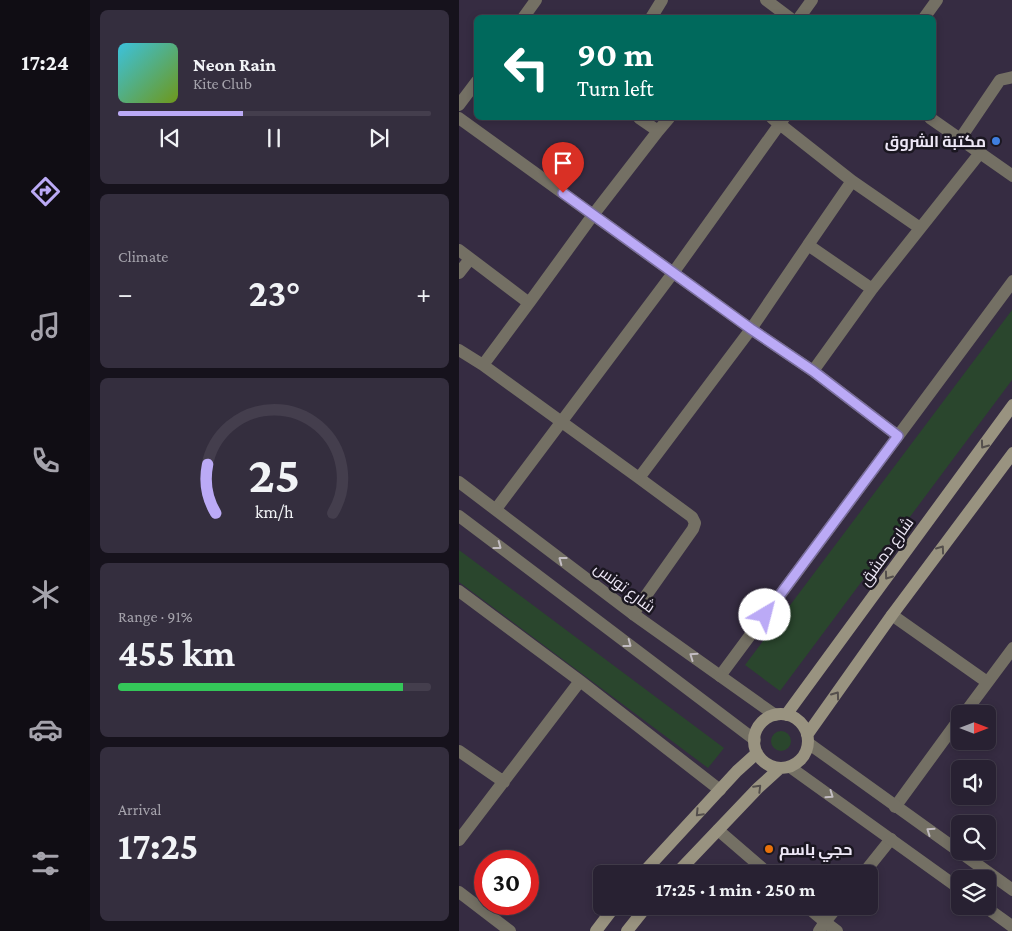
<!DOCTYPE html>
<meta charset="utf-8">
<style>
:root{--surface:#282132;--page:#342e3e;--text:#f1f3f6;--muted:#a5a3ac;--line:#443e4d;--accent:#bbaaf6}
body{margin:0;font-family:"Crimson Pro",Cairo,serif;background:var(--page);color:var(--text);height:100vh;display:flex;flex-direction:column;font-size:19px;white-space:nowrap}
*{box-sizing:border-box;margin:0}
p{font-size:16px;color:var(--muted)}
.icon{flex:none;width:28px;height:28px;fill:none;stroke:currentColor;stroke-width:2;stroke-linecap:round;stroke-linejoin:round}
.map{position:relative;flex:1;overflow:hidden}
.drawer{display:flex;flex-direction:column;gap:10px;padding:10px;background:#16121c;width:369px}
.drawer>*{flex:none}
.guide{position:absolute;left:15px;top:15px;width:462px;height:105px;border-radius:8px;box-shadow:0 2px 8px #0003,0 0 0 1px var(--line);background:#00695c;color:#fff;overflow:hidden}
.needle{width:32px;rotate:90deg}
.controls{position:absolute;left:492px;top:705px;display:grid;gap:10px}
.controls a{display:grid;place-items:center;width:45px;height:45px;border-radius:8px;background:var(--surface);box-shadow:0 2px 8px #0003,0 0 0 1px var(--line);font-size:25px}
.speed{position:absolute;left:15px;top:850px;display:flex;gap:10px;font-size:25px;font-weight:700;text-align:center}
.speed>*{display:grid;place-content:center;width:65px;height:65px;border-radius:50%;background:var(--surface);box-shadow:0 2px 8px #0003,0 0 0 1px var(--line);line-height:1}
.speed .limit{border:8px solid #d22;background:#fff;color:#111}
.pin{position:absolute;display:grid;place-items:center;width:42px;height:42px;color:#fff;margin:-51px -21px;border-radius:50% 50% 50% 0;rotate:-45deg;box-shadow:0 0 5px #0007}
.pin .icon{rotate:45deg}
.me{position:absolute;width:55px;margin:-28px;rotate:37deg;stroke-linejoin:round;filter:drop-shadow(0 0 4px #0008)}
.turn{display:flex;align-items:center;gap:18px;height:105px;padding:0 20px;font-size:22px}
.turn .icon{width:65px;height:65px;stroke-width:2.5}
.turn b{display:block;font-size:35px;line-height:42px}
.big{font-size:38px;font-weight:700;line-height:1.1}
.drawer .widget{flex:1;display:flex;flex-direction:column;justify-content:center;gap:8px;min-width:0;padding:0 18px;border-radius:8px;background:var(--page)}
.drawer .dial{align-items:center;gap:0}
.dial svg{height:130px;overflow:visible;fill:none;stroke:var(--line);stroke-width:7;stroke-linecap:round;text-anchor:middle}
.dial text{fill:var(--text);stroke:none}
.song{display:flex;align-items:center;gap:15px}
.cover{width:60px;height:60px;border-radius:8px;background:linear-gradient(135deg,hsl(190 70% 55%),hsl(80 70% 35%))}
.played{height:5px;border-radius:2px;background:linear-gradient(90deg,var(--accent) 40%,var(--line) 40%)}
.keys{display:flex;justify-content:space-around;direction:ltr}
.heat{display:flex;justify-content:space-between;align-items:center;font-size:28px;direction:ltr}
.charge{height:8px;border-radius:4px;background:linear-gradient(90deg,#34c759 91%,var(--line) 0)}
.trip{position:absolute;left:134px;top:865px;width:285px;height:50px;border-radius:8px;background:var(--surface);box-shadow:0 2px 8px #0003,0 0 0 1px var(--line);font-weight:700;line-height:50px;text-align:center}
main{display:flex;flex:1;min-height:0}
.tabs{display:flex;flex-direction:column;width:90px;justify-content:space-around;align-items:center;background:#100d14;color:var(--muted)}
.tabs .icon{width:35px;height:35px}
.tabs .on{color:var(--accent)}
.tabs b{font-size:22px;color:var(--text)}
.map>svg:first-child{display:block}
.green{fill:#2a462d}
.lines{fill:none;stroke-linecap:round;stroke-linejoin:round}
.minor{stroke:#747064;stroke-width:12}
.tertiary{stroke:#747064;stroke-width:12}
.secondary{stroke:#999380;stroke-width:12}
.oneway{stroke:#544f4c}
.oneway2{stroke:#c3bdc3}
.route-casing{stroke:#7a6ea0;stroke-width:12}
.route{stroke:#bbaaf6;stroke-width:9}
.shop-dot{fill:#3f7fe0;stroke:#1b1721;stroke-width:2}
.food-dot{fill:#e8710a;stroke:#1b1721;stroke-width:2}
.labels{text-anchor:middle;stroke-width:5;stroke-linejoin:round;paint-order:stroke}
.poi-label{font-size:16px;font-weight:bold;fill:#ede7f6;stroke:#1b1721;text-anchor:end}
.street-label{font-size:16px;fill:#ede7f6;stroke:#1b1721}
</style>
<main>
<nav class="tabs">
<b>17:24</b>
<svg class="icon on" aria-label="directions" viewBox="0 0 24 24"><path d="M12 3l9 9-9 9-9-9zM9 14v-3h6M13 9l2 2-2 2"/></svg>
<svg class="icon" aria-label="music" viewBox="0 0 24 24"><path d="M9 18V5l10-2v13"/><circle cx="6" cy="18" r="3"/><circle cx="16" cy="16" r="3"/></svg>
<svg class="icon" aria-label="phone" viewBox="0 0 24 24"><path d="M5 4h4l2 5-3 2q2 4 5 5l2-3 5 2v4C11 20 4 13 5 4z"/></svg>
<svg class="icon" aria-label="climate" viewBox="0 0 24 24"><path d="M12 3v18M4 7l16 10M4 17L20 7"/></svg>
<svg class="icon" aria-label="car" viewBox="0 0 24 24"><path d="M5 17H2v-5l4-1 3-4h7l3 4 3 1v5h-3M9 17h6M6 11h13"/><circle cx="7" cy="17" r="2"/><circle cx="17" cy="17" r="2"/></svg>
<svg class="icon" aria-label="filters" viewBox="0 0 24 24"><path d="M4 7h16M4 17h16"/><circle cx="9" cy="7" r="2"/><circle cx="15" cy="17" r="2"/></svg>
</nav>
<section class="drawer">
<div class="widget">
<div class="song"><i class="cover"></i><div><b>Neon Rain</b><p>Kite Club</p></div></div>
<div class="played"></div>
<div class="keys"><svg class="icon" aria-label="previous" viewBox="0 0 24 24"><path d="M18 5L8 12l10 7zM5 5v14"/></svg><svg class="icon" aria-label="pause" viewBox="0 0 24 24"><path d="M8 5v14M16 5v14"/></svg><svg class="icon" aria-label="next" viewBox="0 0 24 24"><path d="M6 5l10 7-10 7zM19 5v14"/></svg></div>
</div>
<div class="widget"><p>Climate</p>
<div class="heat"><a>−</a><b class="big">23°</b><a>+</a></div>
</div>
<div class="widget dial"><svg viewBox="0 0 100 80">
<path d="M14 69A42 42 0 1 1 86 69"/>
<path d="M14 69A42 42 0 0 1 9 39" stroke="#bbaaf6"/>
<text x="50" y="56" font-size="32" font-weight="700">25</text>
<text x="50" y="72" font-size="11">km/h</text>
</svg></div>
<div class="widget"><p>Range · 91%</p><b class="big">455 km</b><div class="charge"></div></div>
<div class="widget"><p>Arrival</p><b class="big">17:25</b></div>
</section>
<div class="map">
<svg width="554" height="931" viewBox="0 0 554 931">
<rect width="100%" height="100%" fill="#362c42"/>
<!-- green -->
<path class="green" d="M 553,310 L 553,380 L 321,691 L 286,665 Z
M 0,550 L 265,748 L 249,768 L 0,582 Z
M312 741a10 10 0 1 1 20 0a10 10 0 1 1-20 0Z"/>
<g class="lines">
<!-- minor -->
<path class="minor" d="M 307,0 L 331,18
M 64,18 L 77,0
M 192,18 L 203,0
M 340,18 L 353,0
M 465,18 L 478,0
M 0,105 L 18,81
M 0,118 L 292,329 L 354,371 L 439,436
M 180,118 L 199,131 L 210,118
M 313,118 L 393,181 L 349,245 L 413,289 L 521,153
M 471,118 L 554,176
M 501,139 L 541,80 L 554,77
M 393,181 L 461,228
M 0,250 L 70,303 L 24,365 L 0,350
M 0,273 L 11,259
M 70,303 L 134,215 L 199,131
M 24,365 L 180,478
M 354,371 L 413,289
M 37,509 L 214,273 L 325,118
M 0,591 L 121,681 L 261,790
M 174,614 L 234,529 L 236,523 L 233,517 L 180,478 L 292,329 L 349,245
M 433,615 L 528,682
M 261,676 L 554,281
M 505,714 L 554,648
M 0,751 L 45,782
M 436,807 L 501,718
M 259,830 L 310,874
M 0,840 L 121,681
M 404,874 L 432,839
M 0,892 L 51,931
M 347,906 L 366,922 L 360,931
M 378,931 L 366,922 L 379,906"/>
<!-- tertiary -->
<path class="tertiary" d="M 0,482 L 174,614 L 316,715
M 0,516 L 296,740
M 349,743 L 554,890
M 331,767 L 501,889
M 525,906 L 554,927"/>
<!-- secondary -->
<path class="secondary" d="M295 741a27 27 0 1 1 54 0a27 27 0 1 1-54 0Z
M 327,715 L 554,405
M 348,735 L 433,615 L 554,453
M 183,874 L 278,771 L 298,753
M 217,874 L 299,788 L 321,768
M 137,931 L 156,906
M 168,931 L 188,906"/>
</g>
<!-- one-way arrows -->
<defs><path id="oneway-chevron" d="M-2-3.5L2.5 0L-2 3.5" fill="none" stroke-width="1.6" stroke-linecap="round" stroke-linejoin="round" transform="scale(1.25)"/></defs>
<g class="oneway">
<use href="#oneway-chevron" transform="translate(525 445) rotate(126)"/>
<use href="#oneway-chevron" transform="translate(482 549) rotate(-54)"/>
<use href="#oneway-chevron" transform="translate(429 576) rotate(126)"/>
<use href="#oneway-chevron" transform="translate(377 695) rotate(-54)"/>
<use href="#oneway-chevron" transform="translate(299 788) rotate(-45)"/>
<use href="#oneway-chevron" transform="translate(240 813) rotate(134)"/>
</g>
<g class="oneway2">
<use href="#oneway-chevron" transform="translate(39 546) rotate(37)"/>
<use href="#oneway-chevron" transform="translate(103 560) rotate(-143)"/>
<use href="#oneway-chevron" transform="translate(169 644) rotate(37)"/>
<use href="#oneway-chevron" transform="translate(234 656) rotate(-145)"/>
<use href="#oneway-chevron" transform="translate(371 795) rotate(35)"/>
<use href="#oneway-chevron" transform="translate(471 831) rotate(-145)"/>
</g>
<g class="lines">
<!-- route casing -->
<g class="route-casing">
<path id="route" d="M 104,193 L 292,329 L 354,371 L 439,436 L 306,615"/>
</g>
<!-- route -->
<use href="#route" class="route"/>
</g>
<!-- markers -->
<circle class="shop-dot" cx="537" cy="141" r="5"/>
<circle class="food-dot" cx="310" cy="849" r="5"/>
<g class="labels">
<!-- poi labels -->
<g class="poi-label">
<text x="527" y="147">مكتبة الشروق</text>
<text x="320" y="855" text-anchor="start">حجي باسم</text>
</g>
<!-- street labels -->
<g class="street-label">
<text transform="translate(427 551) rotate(-54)" y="6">شارع دمشق</text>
<text transform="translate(166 587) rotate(37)" y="6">شارع تونس</text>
</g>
</g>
</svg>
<div class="controls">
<a><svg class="needle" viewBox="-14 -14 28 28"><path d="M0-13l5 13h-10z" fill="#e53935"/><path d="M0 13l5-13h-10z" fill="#a5a3ac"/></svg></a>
<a><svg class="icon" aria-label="sound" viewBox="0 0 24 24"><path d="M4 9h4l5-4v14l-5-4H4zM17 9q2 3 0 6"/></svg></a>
<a><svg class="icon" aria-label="search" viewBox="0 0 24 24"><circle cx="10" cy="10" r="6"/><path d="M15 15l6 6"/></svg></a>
<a><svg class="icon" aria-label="layers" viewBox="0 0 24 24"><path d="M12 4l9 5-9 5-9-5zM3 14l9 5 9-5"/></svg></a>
</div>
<div class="speed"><div class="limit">30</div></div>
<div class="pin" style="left:104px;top:193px;background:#d93025"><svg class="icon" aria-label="arrive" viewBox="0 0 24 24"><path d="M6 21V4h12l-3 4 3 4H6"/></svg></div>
<svg class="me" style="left:306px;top:615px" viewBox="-20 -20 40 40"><circle r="19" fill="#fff"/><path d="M0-13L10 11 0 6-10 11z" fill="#bbaaf6"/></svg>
<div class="trip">17:25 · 1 min · 250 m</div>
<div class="guide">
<div class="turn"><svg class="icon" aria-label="left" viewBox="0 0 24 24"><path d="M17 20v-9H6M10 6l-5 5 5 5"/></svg><div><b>90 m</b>Turn left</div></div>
</div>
</div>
</main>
